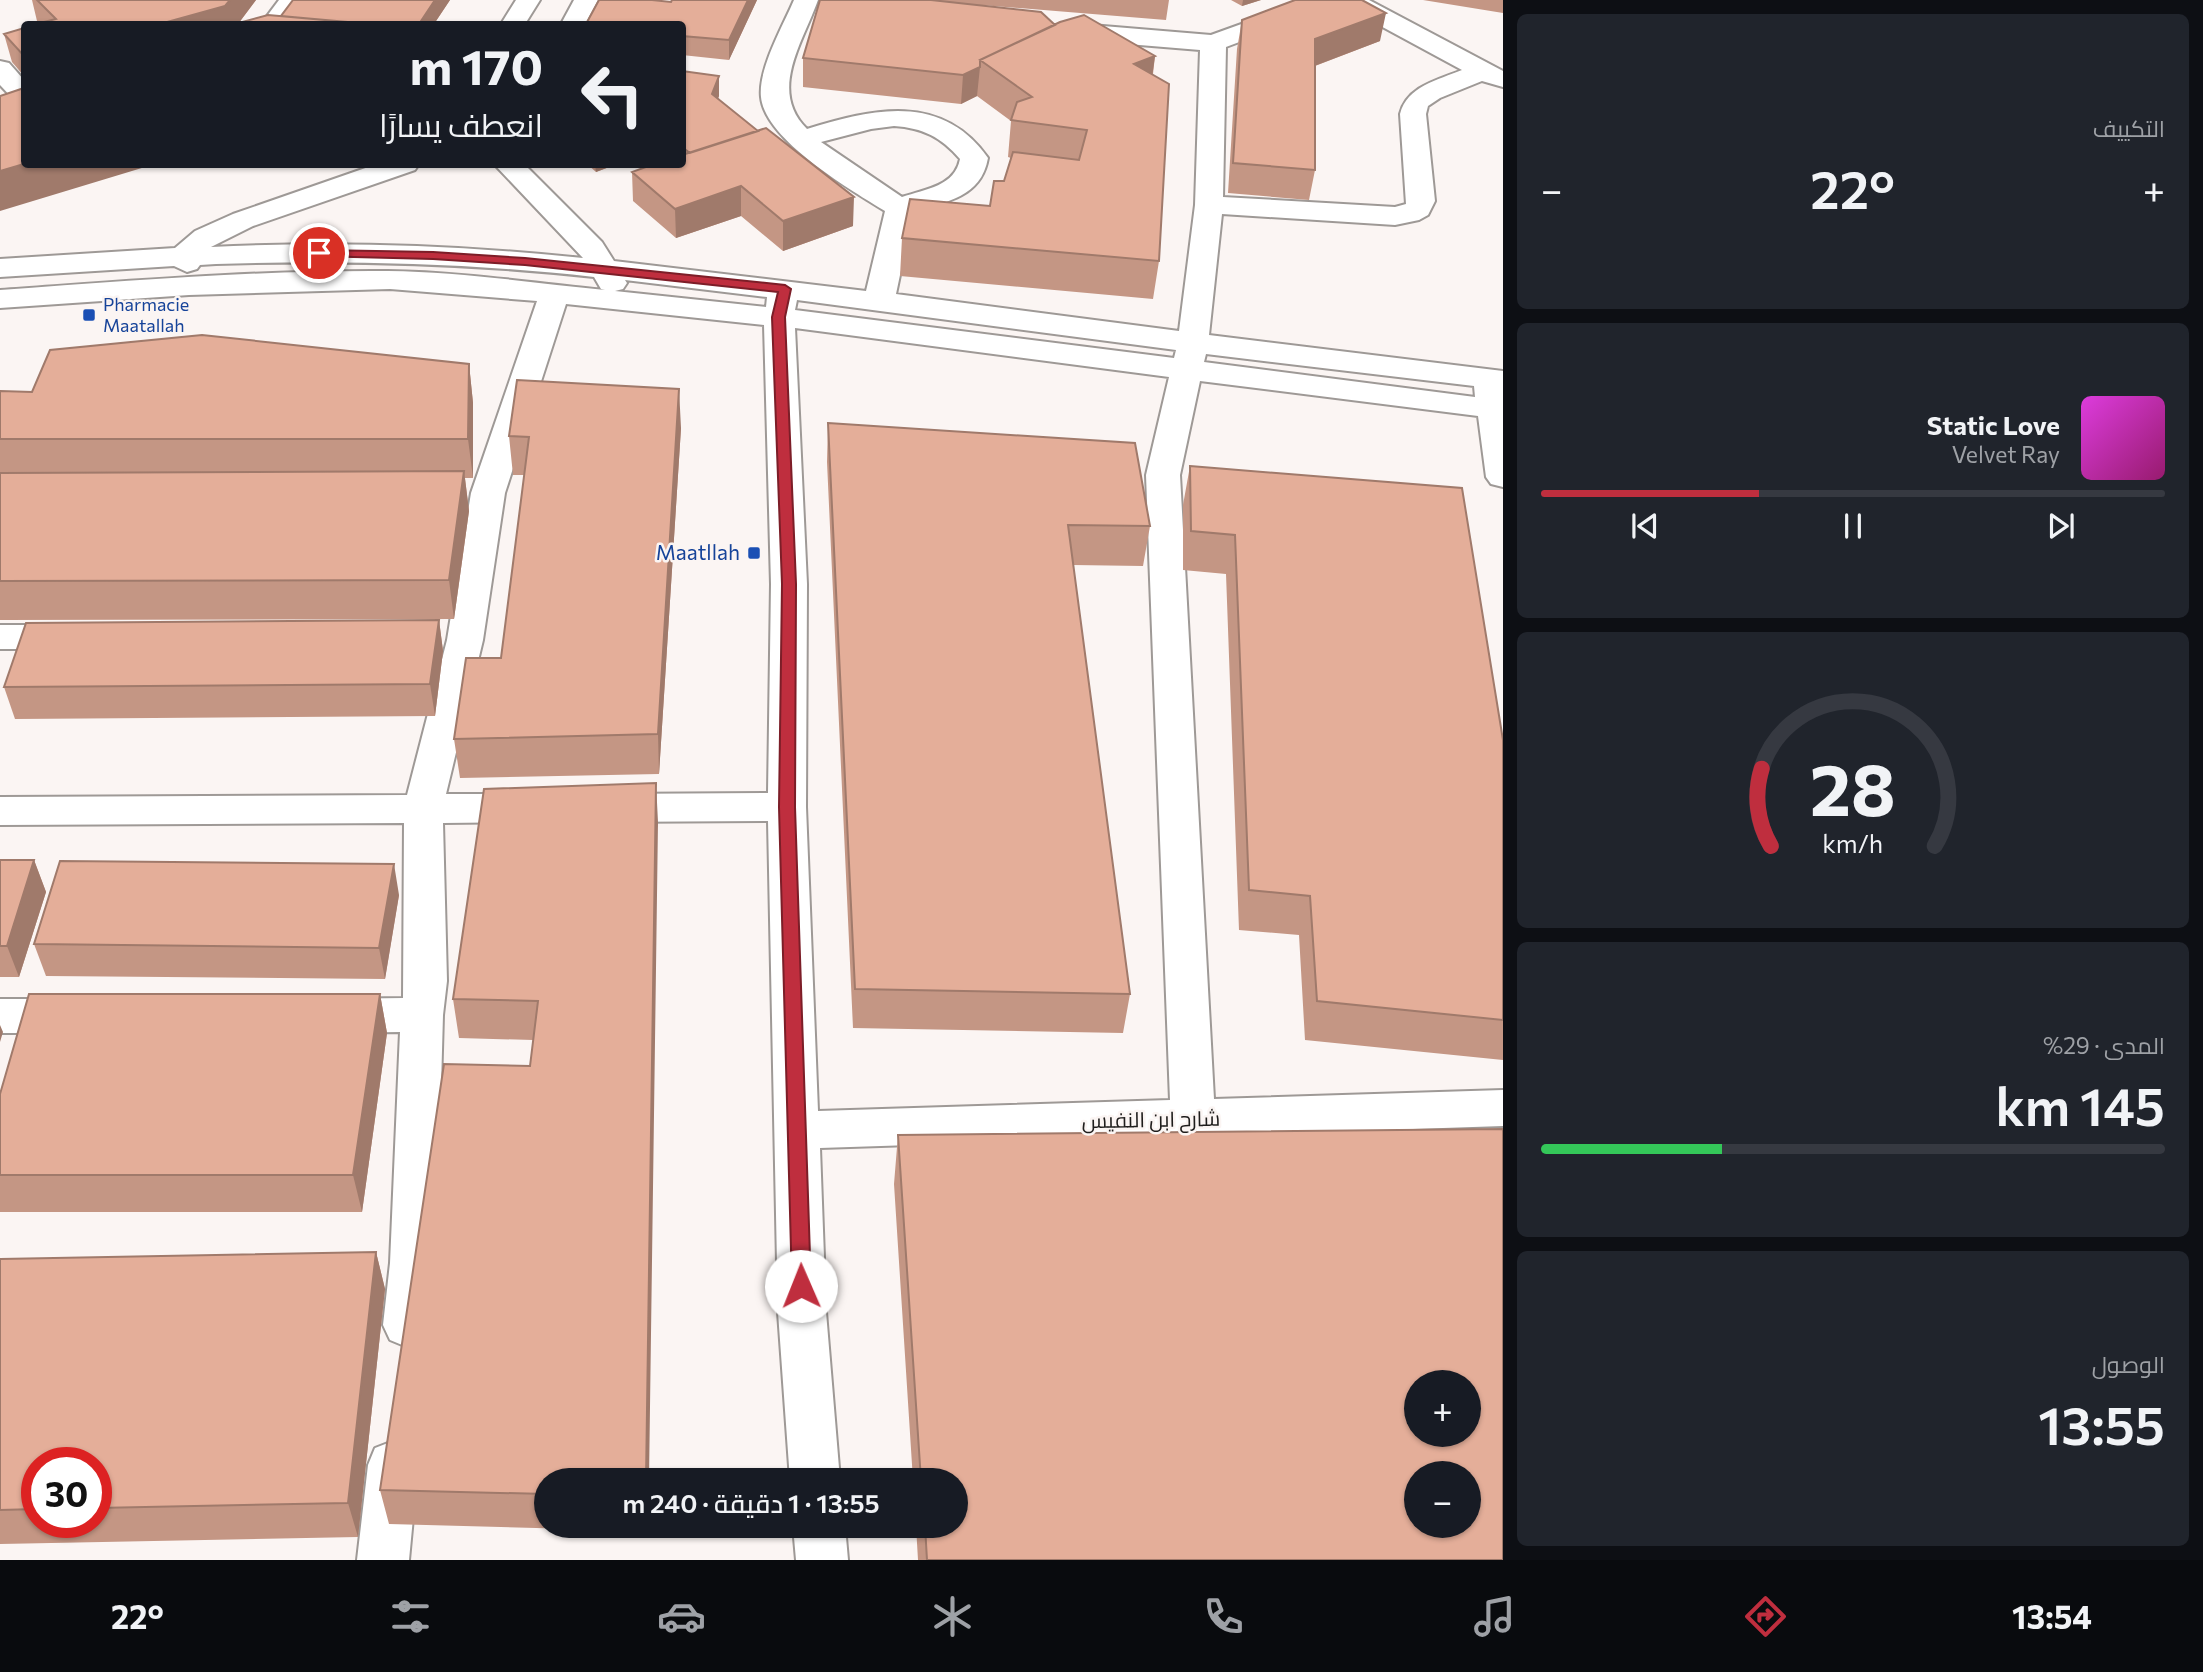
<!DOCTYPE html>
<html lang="ar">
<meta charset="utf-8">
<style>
:root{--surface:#171b24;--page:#20242c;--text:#f1f3f6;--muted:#9ea1a6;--line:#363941;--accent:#bf2e3e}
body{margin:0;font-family:Commissioner,Cairo,sans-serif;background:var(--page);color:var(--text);direction:rtl;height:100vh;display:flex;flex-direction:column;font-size:26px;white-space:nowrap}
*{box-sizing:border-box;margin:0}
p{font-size:23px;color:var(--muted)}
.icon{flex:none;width:38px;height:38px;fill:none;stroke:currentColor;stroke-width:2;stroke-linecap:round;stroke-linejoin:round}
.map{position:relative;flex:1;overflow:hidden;direction:ltr}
.details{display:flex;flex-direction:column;gap:14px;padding:14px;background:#0d0f14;width:700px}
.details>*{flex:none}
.banner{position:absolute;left:21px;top:21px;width:665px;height:147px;border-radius:7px;box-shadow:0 2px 5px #0004;direction:rtl;background:#171b24;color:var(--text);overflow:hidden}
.tools{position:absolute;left:1404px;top:1370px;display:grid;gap:14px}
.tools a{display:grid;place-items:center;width:77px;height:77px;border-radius:50%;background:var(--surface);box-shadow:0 2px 5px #0004;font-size:35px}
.speed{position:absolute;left:21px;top:1447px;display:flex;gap:14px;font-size:35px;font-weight:700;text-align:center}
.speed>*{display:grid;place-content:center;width:91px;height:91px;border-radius:50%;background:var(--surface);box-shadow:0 2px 5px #0004;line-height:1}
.speed .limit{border:10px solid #d22;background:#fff;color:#111}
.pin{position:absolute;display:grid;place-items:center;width:60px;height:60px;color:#fff;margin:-30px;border:4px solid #fff;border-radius:50%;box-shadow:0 2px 7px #0007}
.me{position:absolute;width:77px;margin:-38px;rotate:359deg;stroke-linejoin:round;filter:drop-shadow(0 0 5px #0008)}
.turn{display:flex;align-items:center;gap:24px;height:147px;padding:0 28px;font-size:32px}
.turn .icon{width:91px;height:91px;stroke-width:2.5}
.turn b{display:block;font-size:49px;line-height:60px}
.big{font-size:52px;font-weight:600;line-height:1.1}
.details .tile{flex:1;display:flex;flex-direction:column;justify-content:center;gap:10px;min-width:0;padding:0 24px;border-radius:10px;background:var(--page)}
.details .dial{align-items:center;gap:0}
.dial svg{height:182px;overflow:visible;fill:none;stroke:var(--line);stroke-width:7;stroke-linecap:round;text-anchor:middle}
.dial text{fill:var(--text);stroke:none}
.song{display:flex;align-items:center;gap:21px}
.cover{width:84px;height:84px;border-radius:10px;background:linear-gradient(135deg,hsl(300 70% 55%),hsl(320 70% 35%))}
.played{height:7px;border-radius:4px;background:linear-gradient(90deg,var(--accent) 35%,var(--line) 35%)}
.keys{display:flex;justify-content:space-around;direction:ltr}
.heat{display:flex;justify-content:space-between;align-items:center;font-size:38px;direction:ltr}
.charge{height:10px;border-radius:5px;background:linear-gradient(90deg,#34c759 29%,var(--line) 0)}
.trip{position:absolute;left:534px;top:1468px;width:434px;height:70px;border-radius:35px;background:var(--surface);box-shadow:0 2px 5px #0004;font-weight:600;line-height:70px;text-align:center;direction:rtl}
.tabs{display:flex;height:112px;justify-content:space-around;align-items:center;background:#090b0e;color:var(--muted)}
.tabs .icon{width:49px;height:49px}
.tabs .active{color:var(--accent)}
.tabs b{font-size:32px;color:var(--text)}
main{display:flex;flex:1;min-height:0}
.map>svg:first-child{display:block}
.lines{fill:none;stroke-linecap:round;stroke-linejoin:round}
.minor-casing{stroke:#9e9996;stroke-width:4}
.minor{fill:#fff;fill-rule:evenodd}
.wall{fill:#c49684;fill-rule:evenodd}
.shaded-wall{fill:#a07a6b}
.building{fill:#e4ae99;stroke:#a07a6b;stroke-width:2;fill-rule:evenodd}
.route{fill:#bf2e3e;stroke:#7c1e28;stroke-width:2}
.transit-dot{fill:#1a4fb4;stroke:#fbf5f3;stroke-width:2.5}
.labels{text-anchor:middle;stroke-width:5;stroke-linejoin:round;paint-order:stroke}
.far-transit-label{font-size:18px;fill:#164399;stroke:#fbf5f3;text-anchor:start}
.transit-label{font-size:21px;fill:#164399;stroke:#fbf5f3;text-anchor:end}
.street-label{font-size:21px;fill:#1f1d1c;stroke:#fbf5f3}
</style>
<main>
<section class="details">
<div class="tile"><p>التكييف</p>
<div class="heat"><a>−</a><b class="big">22°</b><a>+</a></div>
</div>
<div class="tile">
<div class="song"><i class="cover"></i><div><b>Static Love</b><p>Velvet Ray</p></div></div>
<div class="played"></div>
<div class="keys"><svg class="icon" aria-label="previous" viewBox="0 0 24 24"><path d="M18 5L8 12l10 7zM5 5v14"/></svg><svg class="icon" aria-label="pause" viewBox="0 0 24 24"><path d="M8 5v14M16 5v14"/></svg><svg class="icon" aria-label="next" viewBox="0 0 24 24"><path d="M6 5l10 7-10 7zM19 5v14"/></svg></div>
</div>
<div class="tile dial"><svg viewBox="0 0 100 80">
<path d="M14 69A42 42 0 1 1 86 69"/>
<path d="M14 69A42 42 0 0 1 10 35" stroke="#bf2e3e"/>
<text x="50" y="56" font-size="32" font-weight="700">28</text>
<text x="50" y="72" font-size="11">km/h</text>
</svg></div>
<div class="tile"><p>المدى · 29%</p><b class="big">145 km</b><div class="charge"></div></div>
<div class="tile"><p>الوصول</p><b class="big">13:55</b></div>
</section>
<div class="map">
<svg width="1503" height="1560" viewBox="0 0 1503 1560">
<rect width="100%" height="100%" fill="#fbf5f3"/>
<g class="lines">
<!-- minor casing -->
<g class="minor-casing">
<path id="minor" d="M 279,0 L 304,0 L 286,24 L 261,24 Z
M 516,0 L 540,0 L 525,24 L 501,24 Z
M 574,0 L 598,0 L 585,24 L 561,24 Z
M 794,0 L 818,0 C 803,42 768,91 807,129 C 872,109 942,92 988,158 C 981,198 946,201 913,213 L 896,294 L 1179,331 L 1195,205 L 1200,50 L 1067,39 L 1058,36 L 1054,31 L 1058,26 L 1067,23 L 1211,35 L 1308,0 L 1369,0 L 1503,71 L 1503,87 L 1482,81 L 1440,98 L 1428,106 L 1426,114 L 1435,201 L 1428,215 L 1419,220 L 1395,225 L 1222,214 L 1209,335 L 1503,371 L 1503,487 L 1491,484 L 1486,477 L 1478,416 L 1200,381 L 1180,475 L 1214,1099 L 1503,1090 L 1503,1126 L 1201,1136 L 1193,1138 L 1187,1136 L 820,1148 L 826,1312 L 840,1480 L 790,1480 L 778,1312 L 768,821 L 604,822 L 590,818 L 585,808 L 590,798 L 604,794 L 768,793 L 771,584 L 764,325 L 566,304 L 505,493 L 483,640 L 446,794 L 533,794 L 547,798 L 552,808 L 547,818 L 533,822 L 443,823 L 447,981 L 443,1015 L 436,1263 L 431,1325 L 424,1340 L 407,1347 L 390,1340 L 383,1325 L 390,1263 L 400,1032 L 331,1033 L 316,1028 L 310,1016 L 316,1004 L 331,999 L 403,998 L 404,823 L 0,825 L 0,797 L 407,795 L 447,640 L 471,493 L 537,301 L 390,289 L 189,295 L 0,308 L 0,290 C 129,281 259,270 388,271 C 461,272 534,283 605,290 L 601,289 L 594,277 C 468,263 342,260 216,264 L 200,265 L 197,269 L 187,272 L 174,266 L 0,277 L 0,259 L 175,248 L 195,231 L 233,214 L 377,164 L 419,164 L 415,170 L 253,226 L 211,247 C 335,241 459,245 583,258 L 494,164 L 524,164 L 602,242 L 614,261 L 866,291 L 885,211 C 851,190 765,140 761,97 C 758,69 783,26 794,0 ZM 1340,4 L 1462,70 C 1438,80 1407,86 1400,114 L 1406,204 L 1395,207 L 1223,197 L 1226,47 ZM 894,126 C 923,128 941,137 960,159 C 955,186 926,189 902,197 L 821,142 L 871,129 ZM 625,280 L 767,297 L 766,307 L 615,291 L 623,289 L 627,283 ZM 797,300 L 1176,350 L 1174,358 L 795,310 ZM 795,328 L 1169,377 L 1146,475 L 1170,1100 L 818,1111 L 806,807 L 807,584 ZM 1206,354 L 1474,386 L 1475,397 L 1204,362 Z
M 0,61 L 9,63 L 24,80 L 24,103 L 15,101 L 0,85 Z
M 0,625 L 75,625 L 88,628 L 93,637 L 88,646 L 75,649 L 0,649 Z
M 0,999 L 75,999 L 90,1004 L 96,1016 L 90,1028 L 75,1033 L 0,1033 Z
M 393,1441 L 411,1448 L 418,1465 L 409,1560 L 357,1560 L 368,1465 L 375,1448 Z
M 793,1526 L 845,1526 L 848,1560 L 796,1560 Z"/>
</g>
<!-- minor -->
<use href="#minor" class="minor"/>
</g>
<!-- wall -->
<path class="wall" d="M 32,0 L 256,0 L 238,24 L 281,16 L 293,0 L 450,0 L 434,24 L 40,23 L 37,21 Z
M 757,0 L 729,60 L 682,55 L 682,24 L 671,2 Z
M 820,0 L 1169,0 L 1166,20 L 981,5 L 1055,25 L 1155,56 L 1153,74 L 1159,261 L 1153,299 L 900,276 L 902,238 L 990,206 L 1004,181 L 1011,158 L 1008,157 L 1011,121 L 977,96 L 961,104 L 803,87 L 803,58 Z
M 1231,0 L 1261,0 L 1242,6 Z
M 1423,0 L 1503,0 L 1503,13 Z
M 1242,20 L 1380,41 L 1315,66 L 1315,170 L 1309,200 L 1228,193 L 1237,49 Z
M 24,28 L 24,76 L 12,62 L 4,34 Z
M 682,71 L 719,96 L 718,98 L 853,226 L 783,251 L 741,216 L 676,238 L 633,201 L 632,172 L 682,164 Z
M 587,164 L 617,164 L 596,172 Z
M 469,364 L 473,403 L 473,478 L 465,478 L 469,511 L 454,619 L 0,620 L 0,391 L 32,392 Z
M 828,423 L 1150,526 L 1143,566 L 1073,565 L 1130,994 L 1123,1033 L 853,1028 L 827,462 Z
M 681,428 L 659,774 L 460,778 L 454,739 L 501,658 L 524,475 L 513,475 L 509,436 Z
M 1190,466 L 1503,740 L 1503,1060 L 1305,1040 L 1299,935 L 1239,930 L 1226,574 L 1183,570 L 1183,505 Z
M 439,620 L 443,651 L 435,716 L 15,719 L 4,687 Z
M 658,822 L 546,1480 L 546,1526 L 648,1526 L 648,1531 L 389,1524 L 380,1490 L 530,1066 L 533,1040 L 459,1038 L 453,999 Z
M 0,860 L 34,860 L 46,892 L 19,977 L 0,977 Z
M 399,895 L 385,979 L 46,976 L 34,944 Z
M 380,994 L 387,1033 L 362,1212 L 0,1212 L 0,1094 Z
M 898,1135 L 1503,1560 L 918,1560 L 916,1526 L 956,1526 L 956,1480 L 913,1480 L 894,1184 Z
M 376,1252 L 385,1289 L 358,1537 L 0,1544 L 0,1259 ZM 37,1463 L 96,1463 L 96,1522 L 37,1522 Z"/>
<!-- shaded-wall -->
<path class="shaded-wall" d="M 230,0 L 256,0 L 238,24 L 160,24 Z
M 435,0 L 450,0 L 434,24 L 419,24 Z
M 748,0 L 757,0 L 729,60 L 729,40 Z
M 1243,0 L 1261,0 L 1242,6 Z
M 1386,13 L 1380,41 L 1309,68 L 1315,39 Z
M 1155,56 L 1150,92 L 1134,64 Z
M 980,67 L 977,96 L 961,104 L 963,75 Z
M 719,76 L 719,96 L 712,114 L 712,94 Z
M 24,164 L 155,164 L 0,211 L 0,171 Z
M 595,164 L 617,164 L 596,172 Z
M 741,186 L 741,216 L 676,238 L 675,209 Z
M 854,197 L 853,226 L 783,251 L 783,221 Z
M 469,364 L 473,403 L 473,478 L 468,439 Z
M 679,389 L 681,428 L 659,774 L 658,734 Z
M 464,471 L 469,511 L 454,619 L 449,580 Z
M 439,620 L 443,651 L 435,716 L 430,684 Z
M 656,783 L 658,822 L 649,1480 L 646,1480 Z
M 34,860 L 46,892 L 19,977 L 7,946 Z
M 394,864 L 399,895 L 385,979 L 379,948 Z
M 380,994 L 387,1033 L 362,1212 L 353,1175 Z
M 0,1025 L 3,1032 L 0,1042 Z
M 376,1252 L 385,1289 L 358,1537 L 348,1503 Z"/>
<!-- building -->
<path class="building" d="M 37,0 L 230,0 L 225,6 L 160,24 L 36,24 L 56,19 Z
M 293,0 L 435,0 L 419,24 L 370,24 L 281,16 Z
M 599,0 L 652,0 L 671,2 L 672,0 L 748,0 L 729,40 L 682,36 L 682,24 L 586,24 Z
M 820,0 L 931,0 L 1041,12 L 1055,25 L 980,60 L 980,67 L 963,75 L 803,58 Z
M 1295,0 L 1362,0 L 1386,13 L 1315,39 L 1315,170 L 1233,163 L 1242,20 Z
M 268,15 L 370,24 L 235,24 Z
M 1084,15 L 1155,56 L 1134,64 L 1169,84 L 1159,261 L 902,238 L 910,199 L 990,206 L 994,181 L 1004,181 L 1013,152 L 1079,160 L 1087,130 L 1011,120 L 1017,102 L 1032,97 L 980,60 L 1060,22 Z
M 24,28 L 24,56 L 4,34 Z
M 682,71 L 719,76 L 712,94 L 758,131 L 690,153 L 682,147 Z
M 24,88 L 24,164 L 0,171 L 0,96 Z
M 766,128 L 854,197 L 783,221 L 741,186 L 675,209 L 632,172 L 654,164 L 682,164 L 682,155 Z
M 202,335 L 469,364 L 468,439 L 0,439 L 0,391 L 32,392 L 50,350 Z
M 517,380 L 679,389 L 658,734 L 454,739 L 466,658 L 501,658 L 529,437 L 509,436 Z
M 828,423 L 1135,443 L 1150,526 L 1068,525 L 1130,994 L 855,989 Z
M 1190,466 L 1462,488 L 1503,740 L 1503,1020 L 1317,1001 L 1310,896 L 1249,890 L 1235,535 L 1191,531 Z
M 464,471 L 449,580 L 0,581 L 0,473 Z
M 439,620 L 430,684 L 4,687 L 26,623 Z
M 656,783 L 646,1480 L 546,1480 L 546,1494 L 380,1490 L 444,1064 L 530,1066 L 538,1001 L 453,999 L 484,789 Z
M 0,860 L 34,860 L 7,946 L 0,946 Z
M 60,861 L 394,864 L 379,948 L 34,944 Z
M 29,994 L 380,994 L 353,1175 L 0,1175 L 0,1094 Z
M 1503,1129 L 1503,1560 L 927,1560 L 925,1526 L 956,1526 L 956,1480 L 921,1480 L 898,1135 ZM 1416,1382 L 1468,1382 L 1468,1435 L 1416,1435 ZM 1416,1474 L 1468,1474 L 1468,1526 L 1416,1526 Z
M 376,1252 L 348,1503 L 96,1508 L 96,1463 L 37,1463 L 37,1509 L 0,1510 L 0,1259 Z"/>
<!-- route -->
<path class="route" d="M 319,250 L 433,252 L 525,258 L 785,285 L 791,289 L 785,317 L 796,584 L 795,807 L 811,1286 L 808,1292 L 801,1295 L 794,1292 L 792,1286 L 779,807 L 782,584 L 772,317 L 778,292 L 525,265 L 433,259 L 314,256 L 313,253 Z"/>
<!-- markers -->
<g class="transit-dot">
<rect x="82" y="308" width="14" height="14" rx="3.5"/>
<rect x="747" y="546" width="14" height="14" rx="3.5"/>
</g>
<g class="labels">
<!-- far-transit labels -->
<g class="far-transit-label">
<text x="103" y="311">Pharmacie<tspan x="103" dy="21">Maatallah</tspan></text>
</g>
<!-- transit labels -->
<g class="transit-label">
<text x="740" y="560">Maatllah</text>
</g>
<!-- street labels -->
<g class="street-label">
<text transform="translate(1151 1120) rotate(-1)" y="7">شارح ابن النفيس</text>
</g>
</g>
</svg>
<div class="tools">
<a>+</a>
<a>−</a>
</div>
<div class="speed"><div class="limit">30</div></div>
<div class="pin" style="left:319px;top:253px;background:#d93025"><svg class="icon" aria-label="arrive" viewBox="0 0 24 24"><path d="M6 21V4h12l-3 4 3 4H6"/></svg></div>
<svg class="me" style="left:801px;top:1286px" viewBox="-20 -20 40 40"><circle r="19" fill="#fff"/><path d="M0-13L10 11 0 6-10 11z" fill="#bf2e3e"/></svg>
<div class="trip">13:55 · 1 دقيقة · 240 m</div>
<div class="banner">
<div class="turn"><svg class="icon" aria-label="left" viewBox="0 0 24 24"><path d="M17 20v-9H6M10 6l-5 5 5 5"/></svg><div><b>170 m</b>انعطف يسارًا</div></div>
</div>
</div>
</main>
<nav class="tabs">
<b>13:54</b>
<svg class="icon active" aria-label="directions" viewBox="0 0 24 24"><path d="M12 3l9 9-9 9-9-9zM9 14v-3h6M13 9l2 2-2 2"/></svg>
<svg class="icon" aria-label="music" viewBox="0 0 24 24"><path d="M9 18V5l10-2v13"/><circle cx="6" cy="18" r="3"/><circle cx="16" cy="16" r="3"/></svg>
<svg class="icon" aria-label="phone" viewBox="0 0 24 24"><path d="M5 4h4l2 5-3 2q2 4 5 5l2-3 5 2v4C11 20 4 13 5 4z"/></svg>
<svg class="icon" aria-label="climate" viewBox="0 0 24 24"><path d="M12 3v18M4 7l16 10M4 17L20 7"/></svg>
<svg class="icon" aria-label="car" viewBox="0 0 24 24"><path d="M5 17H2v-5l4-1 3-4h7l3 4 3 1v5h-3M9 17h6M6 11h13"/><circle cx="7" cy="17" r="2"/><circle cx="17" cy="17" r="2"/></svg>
<svg class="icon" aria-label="filters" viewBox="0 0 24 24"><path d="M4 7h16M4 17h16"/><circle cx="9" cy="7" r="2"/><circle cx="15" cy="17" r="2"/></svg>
<b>22°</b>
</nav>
